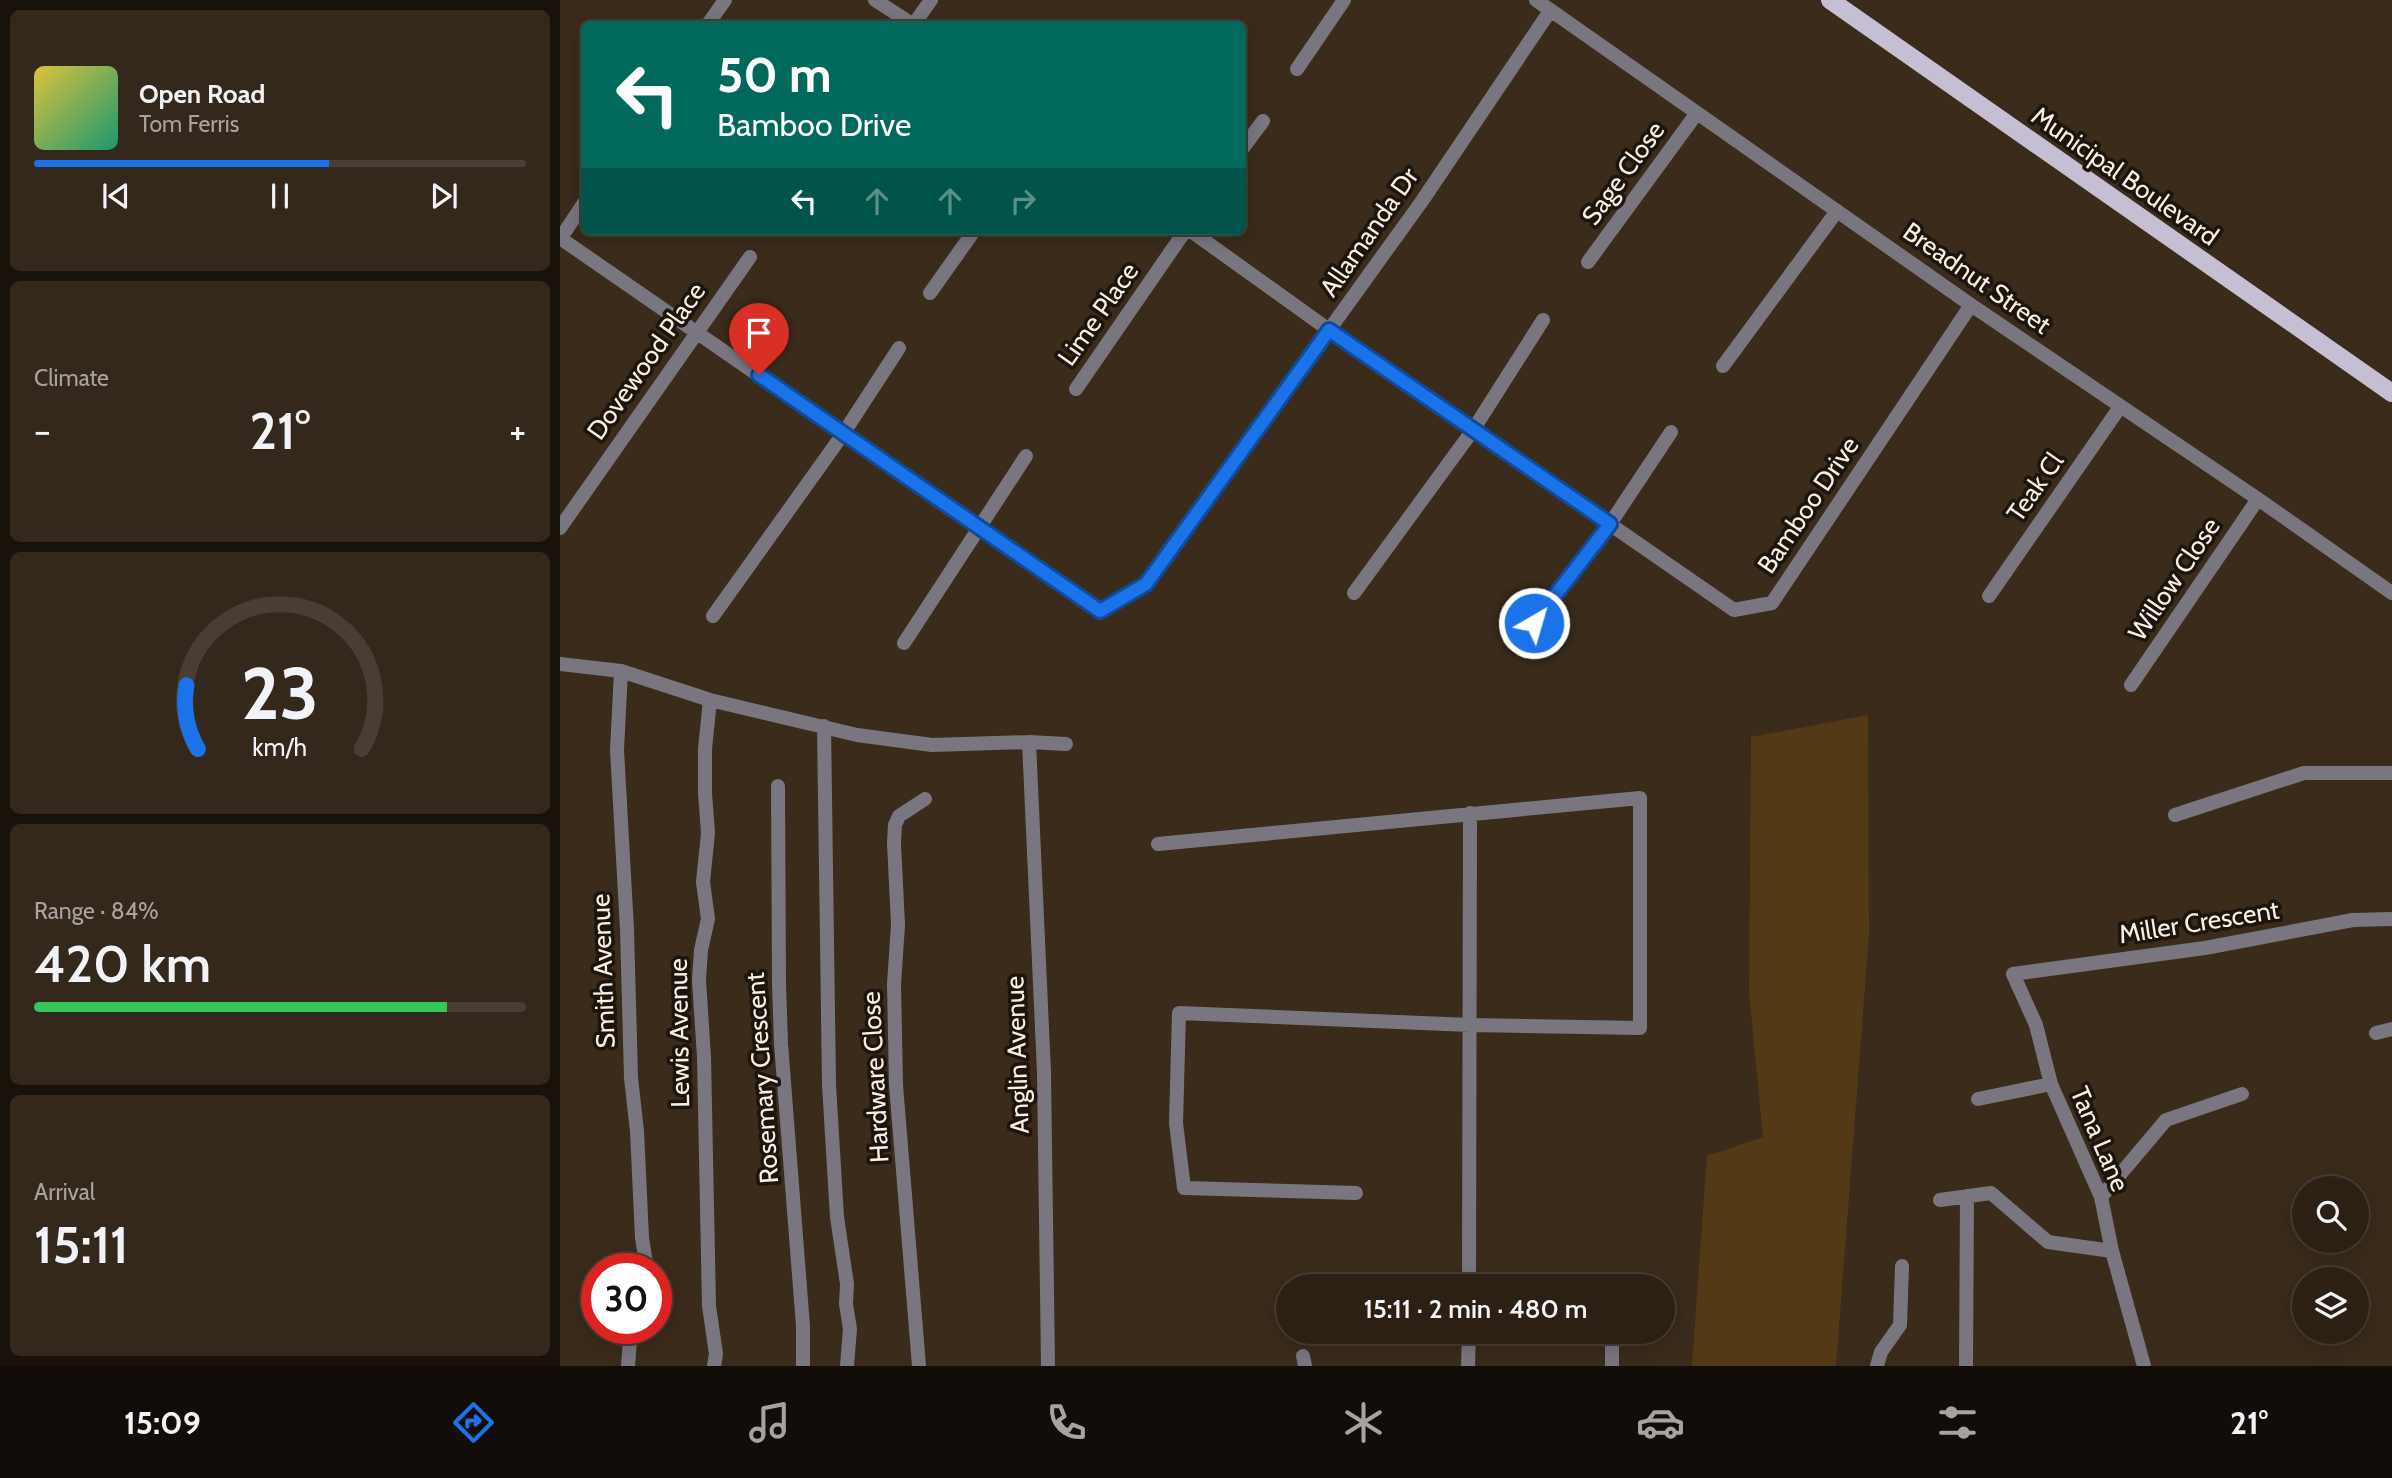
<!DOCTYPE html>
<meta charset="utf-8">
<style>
:root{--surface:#2c2014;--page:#34281d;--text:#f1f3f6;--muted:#a6a3a0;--line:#483e34;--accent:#1a73e8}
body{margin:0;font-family:Cabin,sans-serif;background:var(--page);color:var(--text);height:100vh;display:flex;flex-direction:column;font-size:26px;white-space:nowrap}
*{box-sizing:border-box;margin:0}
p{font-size:23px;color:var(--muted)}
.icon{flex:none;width:38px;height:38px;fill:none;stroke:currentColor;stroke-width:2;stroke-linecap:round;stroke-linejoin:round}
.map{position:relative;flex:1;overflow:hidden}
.drawer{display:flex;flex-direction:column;gap:10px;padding:10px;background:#18120b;width:560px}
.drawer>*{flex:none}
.hud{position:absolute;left:21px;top:21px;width:665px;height:214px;border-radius:10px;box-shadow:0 4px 18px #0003,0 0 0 2px var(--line);background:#00695c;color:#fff;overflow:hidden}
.tools{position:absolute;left:1732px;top:1176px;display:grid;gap:14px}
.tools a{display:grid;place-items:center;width:77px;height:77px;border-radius:50%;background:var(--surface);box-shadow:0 4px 18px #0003,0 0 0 2px var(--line);font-size:35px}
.speed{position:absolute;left:21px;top:1253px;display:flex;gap:14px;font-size:35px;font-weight:700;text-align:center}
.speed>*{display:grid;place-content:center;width:91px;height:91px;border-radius:50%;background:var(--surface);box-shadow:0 4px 18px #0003,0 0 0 2px var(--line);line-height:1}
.speed .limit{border:10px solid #d22;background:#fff;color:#111}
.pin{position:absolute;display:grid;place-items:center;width:60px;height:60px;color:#fff;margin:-72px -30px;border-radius:50% 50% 50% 0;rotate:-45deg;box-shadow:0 0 7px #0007}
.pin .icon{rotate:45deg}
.me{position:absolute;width:77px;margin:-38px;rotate:38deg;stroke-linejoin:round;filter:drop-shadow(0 0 5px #0008)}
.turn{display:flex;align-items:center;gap:24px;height:147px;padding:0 21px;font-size:32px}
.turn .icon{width:91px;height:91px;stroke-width:2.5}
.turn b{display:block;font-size:49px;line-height:60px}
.lanes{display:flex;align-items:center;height:66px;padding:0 21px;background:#0003;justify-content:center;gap:35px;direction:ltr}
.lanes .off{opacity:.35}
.big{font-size:52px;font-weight:600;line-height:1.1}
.drawer .widget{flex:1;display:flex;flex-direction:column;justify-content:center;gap:10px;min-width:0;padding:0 24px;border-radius:10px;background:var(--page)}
.drawer .dial{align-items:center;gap:0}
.dial svg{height:182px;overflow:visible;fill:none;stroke:var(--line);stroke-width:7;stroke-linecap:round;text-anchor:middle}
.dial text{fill:var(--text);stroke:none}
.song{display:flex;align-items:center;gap:21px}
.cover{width:84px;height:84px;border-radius:10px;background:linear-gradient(135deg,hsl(50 70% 55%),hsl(160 70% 35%))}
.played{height:7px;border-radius:4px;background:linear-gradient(90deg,var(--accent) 60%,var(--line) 60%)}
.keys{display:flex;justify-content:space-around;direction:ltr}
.heat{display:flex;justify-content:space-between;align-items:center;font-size:38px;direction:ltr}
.charge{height:10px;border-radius:5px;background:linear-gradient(90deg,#34c759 84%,var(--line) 0)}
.trip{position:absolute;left:716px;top:1274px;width:399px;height:70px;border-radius:35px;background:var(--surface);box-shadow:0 4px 18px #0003,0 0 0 2px var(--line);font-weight:600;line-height:70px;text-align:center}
.menu{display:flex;height:112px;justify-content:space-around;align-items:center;background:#120d08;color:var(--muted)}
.menu .icon{width:49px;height:49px}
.menu .selected{color:var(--accent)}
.menu b{font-size:32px;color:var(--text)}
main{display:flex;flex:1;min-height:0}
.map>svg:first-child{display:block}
.green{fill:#543916}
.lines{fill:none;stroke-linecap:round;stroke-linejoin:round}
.street{stroke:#7a7680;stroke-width:14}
.primary{stroke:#c6bfd3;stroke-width:18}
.route-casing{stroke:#114b97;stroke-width:18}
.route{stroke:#1a73e8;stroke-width:12}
.labels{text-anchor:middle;stroke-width:7;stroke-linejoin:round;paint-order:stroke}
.street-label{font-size:26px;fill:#f9efe5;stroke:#1c150e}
</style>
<main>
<section class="drawer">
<div class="widget">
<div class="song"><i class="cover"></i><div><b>Open Road</b><p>Tom Ferris</p></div></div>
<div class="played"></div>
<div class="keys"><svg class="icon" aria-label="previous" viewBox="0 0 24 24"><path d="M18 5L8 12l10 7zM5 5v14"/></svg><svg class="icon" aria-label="pause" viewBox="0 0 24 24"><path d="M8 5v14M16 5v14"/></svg><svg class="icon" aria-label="next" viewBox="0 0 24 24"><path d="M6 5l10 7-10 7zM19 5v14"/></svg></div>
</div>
<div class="widget"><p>Climate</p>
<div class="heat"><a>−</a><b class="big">21°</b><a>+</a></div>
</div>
<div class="widget dial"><svg viewBox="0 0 100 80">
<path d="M14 69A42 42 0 1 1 86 69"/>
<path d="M14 69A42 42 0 0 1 9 41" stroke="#1a73e8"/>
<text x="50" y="56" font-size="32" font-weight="700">23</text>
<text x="50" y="72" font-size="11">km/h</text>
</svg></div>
<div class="widget"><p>Range · 84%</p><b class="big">420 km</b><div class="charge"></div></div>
<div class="widget"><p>Arrival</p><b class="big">15:11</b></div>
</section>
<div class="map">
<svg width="1832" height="1366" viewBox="0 0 1832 1366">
<rect width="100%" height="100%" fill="#3a2b1b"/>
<!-- green -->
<path class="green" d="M 1308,715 L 1309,935 L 1276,1366 L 1132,1366 L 1147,1156 L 1203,1137 L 1189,991 L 1191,737 Z"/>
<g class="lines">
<!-- street -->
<path class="street" d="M 315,0 L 352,24
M 976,0 L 1411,305 L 1698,499 L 1832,593
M 148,24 L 165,0
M 354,24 L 371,0
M 737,69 L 784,0
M 682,149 L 703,121
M 631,231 L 769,330 L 1174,610 L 1212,603 L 1411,305
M 0,238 L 540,611 L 586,584 L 862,201 L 990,11
M 0,239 L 24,203
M 1028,262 L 1137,113
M 370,293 L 414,231
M 1163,366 L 1277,211
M 516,389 L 625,231
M 0,528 L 190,257
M 794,593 L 913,430 L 983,320
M 1429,596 L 1560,407
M 153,616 L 283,434 L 339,348
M 974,623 L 1050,524 L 1111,432
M 344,643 L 466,456
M 0,664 L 61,671 L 150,700 L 297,735 L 372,745 L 469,742 L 506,744
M 61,671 L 57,750 L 67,929 L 71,1078 L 77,1131 L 82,1238 L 87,1269
M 1571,685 L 1698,499
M 150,700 L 145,749 L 145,793 L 148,833 L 143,882 L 148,919 L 141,950 L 139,980 L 144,1057 L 149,1306 L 156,1354 L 154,1366
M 264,726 L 269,1085 L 277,1217 L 287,1284 L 286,1304 L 290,1329 L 287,1366
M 469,742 L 484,1072 L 488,1366
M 218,786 L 219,984 L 221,1044 L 243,1326 L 243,1366
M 1615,815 L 1744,773 L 1832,773
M 598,844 L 1080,798 L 1080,1028 L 910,1025 L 619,1013 L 616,1123 L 624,1188 L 796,1193
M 1816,1033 L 1832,1029
M 1418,1099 L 1491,1084
M 1541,1197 L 1606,1120 L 1682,1094
M 1380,1200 L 1431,1193 L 1488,1242 L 1552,1251
M 909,1286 L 910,813
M 1052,1332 L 1052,1366
M 743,1356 L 745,1366
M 68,1366 L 71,1328
M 359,1366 L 336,1085 L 334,984 L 338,925 L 334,843 L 335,825 L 339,816 L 365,799
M 908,1366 L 909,1332
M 1317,1366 L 1321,1352 L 1340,1325 L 1342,1266
M 1406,1366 L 1407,1196
M 1584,1366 L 1552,1251 L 1541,1197 L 1491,1084 L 1476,1025 L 1453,974 L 1645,948 L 1793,920 L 1832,919"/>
<!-- primary -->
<path class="primary" d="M 1270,0 L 1832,393"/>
</g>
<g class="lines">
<!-- route casing -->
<g class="route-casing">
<path id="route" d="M 199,375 L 540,611 L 586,584 L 769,330 L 1050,524 L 974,623"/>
</g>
<!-- route -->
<use href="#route" class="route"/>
</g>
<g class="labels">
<!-- street labels -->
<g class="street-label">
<text transform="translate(1063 173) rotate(-54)" y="9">Sage Close</text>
<text transform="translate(1565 176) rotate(35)" y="9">Municipal Boulevard</text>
<text transform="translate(809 232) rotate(-55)" y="9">Allamanda Dr</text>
<text transform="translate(1417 278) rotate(35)" y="9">Breadnut Street</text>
<text transform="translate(538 314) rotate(-55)" y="9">Lime Place</text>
<text transform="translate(86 361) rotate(-55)" y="9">Dovewood Place</text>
<text transform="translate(1475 487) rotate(-55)" y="9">Teak Cl</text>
<text transform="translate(1248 505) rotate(-56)" y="9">Bamboo Drive</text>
<text transform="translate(1614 579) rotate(-56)" y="9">Willow Close</text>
<text transform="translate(1639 922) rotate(-9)" y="9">Miller Crescent</text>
<text transform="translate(43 971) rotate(-92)" y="9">Smith Avenue</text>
<text transform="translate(119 1033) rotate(-91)" y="9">Lewis Avenue</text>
<text transform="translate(457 1055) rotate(-92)" y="9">Anglin Avenue</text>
<text transform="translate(315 1077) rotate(-93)" y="9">Hardware Close</text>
<text transform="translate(202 1078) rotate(-94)" y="9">Rosemary Crescent</text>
<text transform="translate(1540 1139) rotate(67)" y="9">Tana Lane</text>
</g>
</g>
</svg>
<div class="tools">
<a><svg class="icon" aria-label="search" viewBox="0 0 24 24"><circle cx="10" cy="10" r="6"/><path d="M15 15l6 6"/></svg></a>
<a><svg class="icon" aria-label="layers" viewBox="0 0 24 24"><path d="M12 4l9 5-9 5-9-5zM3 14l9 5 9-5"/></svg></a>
</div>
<div class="speed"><div class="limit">30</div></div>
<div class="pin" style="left:199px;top:375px;background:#d93025"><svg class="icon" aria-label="arrive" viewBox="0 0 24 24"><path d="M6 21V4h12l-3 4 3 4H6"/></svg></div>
<svg class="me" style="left:974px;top:623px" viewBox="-20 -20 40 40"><circle r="17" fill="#1a73e8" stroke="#fff" stroke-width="3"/><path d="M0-11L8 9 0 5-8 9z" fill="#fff"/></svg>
<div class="trip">15:11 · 2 min · 480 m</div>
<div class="hud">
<div class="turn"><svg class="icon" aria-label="left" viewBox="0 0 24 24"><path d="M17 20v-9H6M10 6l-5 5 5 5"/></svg><div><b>50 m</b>Bamboo Drive</div></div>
<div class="lanes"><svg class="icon" aria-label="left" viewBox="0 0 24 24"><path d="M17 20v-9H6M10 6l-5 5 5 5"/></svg><svg class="icon off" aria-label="ahead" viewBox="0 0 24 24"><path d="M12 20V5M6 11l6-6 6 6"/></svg><svg class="icon off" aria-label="ahead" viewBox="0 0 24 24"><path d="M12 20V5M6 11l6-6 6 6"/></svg><svg class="icon off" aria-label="right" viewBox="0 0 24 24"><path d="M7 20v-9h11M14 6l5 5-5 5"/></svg></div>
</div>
</div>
</main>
<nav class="menu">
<b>15:09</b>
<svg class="icon selected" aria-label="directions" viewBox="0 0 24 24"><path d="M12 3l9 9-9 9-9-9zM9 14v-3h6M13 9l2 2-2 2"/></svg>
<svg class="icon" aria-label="music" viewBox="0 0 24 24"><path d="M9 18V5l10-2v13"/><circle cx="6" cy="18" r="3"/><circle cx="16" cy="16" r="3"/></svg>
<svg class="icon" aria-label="phone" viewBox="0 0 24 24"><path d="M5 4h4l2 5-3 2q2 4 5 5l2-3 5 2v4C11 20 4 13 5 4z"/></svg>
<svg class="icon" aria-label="climate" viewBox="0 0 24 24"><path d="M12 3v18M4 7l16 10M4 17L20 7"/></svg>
<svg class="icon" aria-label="car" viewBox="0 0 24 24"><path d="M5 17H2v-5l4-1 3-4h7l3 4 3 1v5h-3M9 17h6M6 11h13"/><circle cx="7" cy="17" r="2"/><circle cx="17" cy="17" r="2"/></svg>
<svg class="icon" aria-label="filters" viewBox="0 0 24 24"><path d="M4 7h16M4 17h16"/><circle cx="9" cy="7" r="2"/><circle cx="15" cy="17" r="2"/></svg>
<b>21°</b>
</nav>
